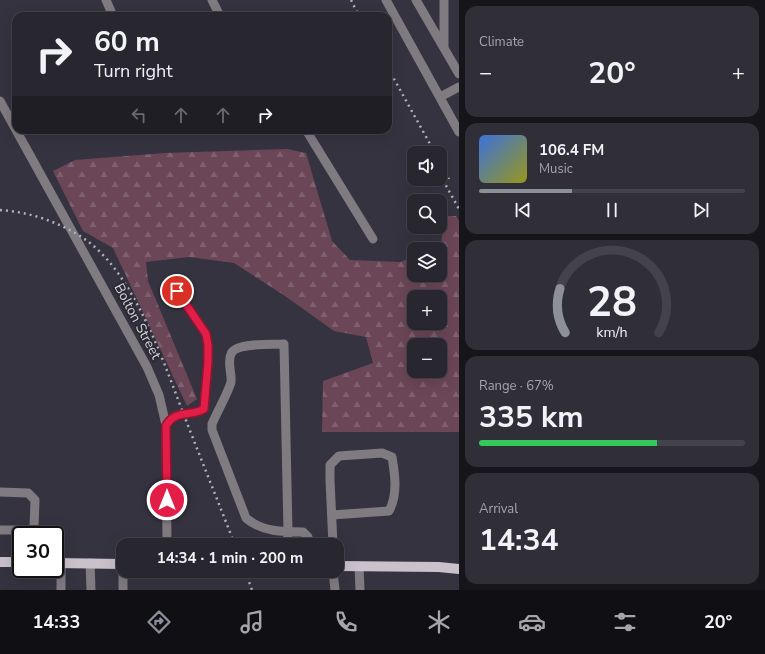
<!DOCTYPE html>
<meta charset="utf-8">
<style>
:root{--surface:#28262f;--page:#302e37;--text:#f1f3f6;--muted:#a5a5aa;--line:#44434b;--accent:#8c9099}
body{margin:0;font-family:"Nunito Sans",sans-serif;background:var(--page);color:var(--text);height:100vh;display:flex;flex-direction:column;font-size:15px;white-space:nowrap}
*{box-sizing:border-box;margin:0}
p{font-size:13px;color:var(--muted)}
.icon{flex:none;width:22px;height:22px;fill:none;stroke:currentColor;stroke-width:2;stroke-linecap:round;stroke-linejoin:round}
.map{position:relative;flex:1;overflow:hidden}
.sheet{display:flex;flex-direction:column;gap:6px;padding:6px;background:#16151a;width:306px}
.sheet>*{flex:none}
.banner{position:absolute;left:12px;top:12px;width:380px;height:122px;border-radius:12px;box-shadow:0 4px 16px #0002,0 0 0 1px var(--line);background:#28262f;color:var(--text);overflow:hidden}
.buttons{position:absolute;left:407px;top:146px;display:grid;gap:8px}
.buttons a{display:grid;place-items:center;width:40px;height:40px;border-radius:8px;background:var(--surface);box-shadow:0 4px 16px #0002,0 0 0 1px var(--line);font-size:20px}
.speed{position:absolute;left:12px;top:526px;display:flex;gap:8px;font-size:20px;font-weight:700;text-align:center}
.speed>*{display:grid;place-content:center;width:52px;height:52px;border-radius:50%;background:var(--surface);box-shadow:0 4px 16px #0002,0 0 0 1px var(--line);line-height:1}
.speed .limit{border:2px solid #111;border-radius:6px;background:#fff;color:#111}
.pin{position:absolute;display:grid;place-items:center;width:34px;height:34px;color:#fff;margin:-17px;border:2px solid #fff;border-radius:50%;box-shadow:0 1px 4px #0007}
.me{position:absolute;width:44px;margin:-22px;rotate:0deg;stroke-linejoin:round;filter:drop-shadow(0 0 3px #0008)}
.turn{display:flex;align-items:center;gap:14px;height:84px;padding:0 16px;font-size:18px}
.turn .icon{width:52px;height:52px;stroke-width:2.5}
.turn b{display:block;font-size:28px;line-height:34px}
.lanes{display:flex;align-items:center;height:38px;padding:0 16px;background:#0003;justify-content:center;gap:20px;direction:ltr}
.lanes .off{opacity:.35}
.big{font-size:30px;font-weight:700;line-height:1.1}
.sheet .card{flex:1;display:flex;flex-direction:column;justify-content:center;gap:6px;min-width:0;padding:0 14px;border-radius:12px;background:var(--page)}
.sheet .dial{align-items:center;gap:0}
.dial svg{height:104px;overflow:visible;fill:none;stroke:var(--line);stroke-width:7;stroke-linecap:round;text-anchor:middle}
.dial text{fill:var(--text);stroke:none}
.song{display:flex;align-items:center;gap:12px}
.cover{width:48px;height:48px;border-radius:6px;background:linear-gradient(135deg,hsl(220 70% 55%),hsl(60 70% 35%))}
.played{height:4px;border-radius:2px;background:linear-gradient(90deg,var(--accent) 35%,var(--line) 35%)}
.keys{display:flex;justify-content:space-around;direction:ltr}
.heat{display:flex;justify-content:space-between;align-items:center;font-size:22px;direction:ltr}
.charge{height:6px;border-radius:3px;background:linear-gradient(90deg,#34c759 67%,var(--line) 0)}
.trip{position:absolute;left:116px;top:538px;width:228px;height:40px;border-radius:12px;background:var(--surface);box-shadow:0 4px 16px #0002,0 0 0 1px var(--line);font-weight:700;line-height:40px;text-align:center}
.menu{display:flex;height:64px;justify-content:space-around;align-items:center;background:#100f13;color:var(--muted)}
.menu .icon{width:28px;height:28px}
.menu .current{color:var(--accent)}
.menu b{font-size:18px;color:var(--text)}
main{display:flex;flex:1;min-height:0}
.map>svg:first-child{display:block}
.forest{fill:url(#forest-firs);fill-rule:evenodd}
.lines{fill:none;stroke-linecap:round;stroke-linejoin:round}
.minor{stroke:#807b80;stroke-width:9}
.major{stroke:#cac1cb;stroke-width:10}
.rail{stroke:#b2b1b9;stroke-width:2.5;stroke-dasharray:2 4;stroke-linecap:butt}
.route-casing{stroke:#92132f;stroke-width:10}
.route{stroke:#e11d48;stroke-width:7}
.labels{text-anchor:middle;stroke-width:4;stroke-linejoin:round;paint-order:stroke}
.street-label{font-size:14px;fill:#d5d4db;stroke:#2b2934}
</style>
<main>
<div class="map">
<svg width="459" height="590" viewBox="0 0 459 590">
<defs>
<pattern id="forest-firs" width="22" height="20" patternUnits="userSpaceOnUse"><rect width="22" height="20" fill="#6b4656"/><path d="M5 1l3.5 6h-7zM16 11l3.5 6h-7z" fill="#7f606e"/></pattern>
</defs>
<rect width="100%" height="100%" fill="#35333f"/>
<!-- forest -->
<path class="forest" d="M 287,149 L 306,153 L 332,241 L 350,260 L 401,262 L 414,256 L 414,275 L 440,275 L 440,249 L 430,249 L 441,244 L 445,216 L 456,216 L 459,221 L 459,432 L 322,432 L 323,381 L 373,363 L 366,337 L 334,331 L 285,296 L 234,263 L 189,257 L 146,262 L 148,281 L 197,399 L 187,406 L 113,248 L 83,231 L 53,171 L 75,160 L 165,153 ZM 414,297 L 440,297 L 440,323 L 414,323 ZM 414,345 L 440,345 L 440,371 L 414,371 Z"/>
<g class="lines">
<!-- minor -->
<path class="minor" d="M 106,0 L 113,16
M 212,0 L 220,16
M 386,0 L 459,132
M 416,0 L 459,74
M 444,0 L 444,47
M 440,97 L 459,87
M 0,101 L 16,130
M 16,130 L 147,367 L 159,395 L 166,425 L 167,545
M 306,130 L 373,239
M 166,425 C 175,409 191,417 204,409 L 208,362 L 208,345 L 206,334 L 177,291
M 0,492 L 28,493 L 35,500 L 34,527 L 31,530 L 0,530
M 332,515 L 389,511 C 398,494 395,475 392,457 L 382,453 L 339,456 L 330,465 L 330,480 L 333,545
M 287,545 L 288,532 L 284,344 C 272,345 235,342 231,354 C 227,362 232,373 231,382 C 229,391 216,414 212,424 L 212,430 L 246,518 C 262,532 284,532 303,532 L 308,537 L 310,545
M 90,563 L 91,590
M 359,566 L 360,590
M 333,571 L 335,590
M 61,590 L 61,563
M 123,590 L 123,564"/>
<!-- major -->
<path class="major" d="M 0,562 L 21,562
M 55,563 L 123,564
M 337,566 L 439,567 L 459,569"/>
<!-- rail -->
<path class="rail" d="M 351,0 L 359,16
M 388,68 L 435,153
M 440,162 L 449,179
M 440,175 L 459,209
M 0,210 C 32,212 65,224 90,243 C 138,281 165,367 187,423 C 203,464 219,504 235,545
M 245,571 L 252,590"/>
</g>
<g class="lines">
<!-- route casing -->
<g class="route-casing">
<path id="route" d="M 167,500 L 166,426 C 175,409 191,417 204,409 L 208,362 L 208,345 L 206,334 L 177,291"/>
</g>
<!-- route -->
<use href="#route" class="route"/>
</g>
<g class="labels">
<!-- street labels -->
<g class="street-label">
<text transform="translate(138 321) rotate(62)" y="5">Bolton Street</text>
</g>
</g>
</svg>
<div class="buttons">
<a><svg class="icon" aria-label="sound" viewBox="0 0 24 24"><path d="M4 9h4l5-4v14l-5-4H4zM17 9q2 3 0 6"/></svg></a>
<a><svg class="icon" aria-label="search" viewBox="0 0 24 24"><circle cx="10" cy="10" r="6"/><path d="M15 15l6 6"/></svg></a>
<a><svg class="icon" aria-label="layers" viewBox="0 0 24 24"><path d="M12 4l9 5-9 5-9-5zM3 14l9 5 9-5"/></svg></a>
<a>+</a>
<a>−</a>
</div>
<div class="speed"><div class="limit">30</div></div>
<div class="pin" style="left:177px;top:291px;background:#d93025"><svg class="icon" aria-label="arrive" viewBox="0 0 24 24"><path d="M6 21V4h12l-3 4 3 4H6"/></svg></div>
<svg class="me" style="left:167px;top:500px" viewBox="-20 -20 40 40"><circle r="17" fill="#e11d48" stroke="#fff" stroke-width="3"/><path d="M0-11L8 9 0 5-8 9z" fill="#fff"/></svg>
<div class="trip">14:34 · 1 min · 200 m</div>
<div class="banner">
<div class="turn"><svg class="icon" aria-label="right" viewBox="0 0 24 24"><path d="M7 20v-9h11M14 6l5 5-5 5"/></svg><div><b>60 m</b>Turn right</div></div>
<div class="lanes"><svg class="icon off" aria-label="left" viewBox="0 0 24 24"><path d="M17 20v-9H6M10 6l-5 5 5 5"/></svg><svg class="icon off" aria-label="ahead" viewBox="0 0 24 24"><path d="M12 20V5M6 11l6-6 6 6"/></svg><svg class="icon off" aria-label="ahead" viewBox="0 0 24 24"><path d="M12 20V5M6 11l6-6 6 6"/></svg><svg class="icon" aria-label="right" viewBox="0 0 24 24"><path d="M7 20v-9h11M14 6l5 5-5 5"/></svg></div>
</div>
</div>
<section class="sheet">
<div class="card"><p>Climate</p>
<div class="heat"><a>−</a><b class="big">20°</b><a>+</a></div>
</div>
<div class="card">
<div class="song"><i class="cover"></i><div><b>106.4 FM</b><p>Music</p></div></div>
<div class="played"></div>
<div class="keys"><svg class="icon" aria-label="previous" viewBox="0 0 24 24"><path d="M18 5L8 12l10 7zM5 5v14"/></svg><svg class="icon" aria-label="pause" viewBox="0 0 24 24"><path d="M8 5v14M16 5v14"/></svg><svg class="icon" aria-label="next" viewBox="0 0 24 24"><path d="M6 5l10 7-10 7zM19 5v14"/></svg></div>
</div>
<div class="card dial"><svg viewBox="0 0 100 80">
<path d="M14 69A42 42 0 1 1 86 69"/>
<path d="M14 69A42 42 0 0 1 10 35" stroke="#8c9099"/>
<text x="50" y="56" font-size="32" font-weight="700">28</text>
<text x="50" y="72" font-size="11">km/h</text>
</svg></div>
<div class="card"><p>Range · 67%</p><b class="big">335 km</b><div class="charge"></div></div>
<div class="card"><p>Arrival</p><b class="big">14:34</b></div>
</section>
</main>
<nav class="menu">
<b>14:33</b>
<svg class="icon current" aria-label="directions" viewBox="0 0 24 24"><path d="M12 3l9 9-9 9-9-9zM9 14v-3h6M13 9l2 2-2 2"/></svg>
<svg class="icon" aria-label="music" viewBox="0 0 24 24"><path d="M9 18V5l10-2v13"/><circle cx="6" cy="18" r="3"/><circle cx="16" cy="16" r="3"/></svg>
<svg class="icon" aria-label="phone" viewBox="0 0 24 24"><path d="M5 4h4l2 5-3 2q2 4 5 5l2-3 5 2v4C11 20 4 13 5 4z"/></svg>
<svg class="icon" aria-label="climate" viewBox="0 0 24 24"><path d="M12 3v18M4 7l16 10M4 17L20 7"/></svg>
<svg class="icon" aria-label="car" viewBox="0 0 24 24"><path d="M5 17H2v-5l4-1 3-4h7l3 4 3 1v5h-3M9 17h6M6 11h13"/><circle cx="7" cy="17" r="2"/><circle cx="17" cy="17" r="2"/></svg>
<svg class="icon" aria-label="filters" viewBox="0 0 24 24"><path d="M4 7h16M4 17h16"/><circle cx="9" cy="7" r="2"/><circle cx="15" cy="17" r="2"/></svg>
<b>20°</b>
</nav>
